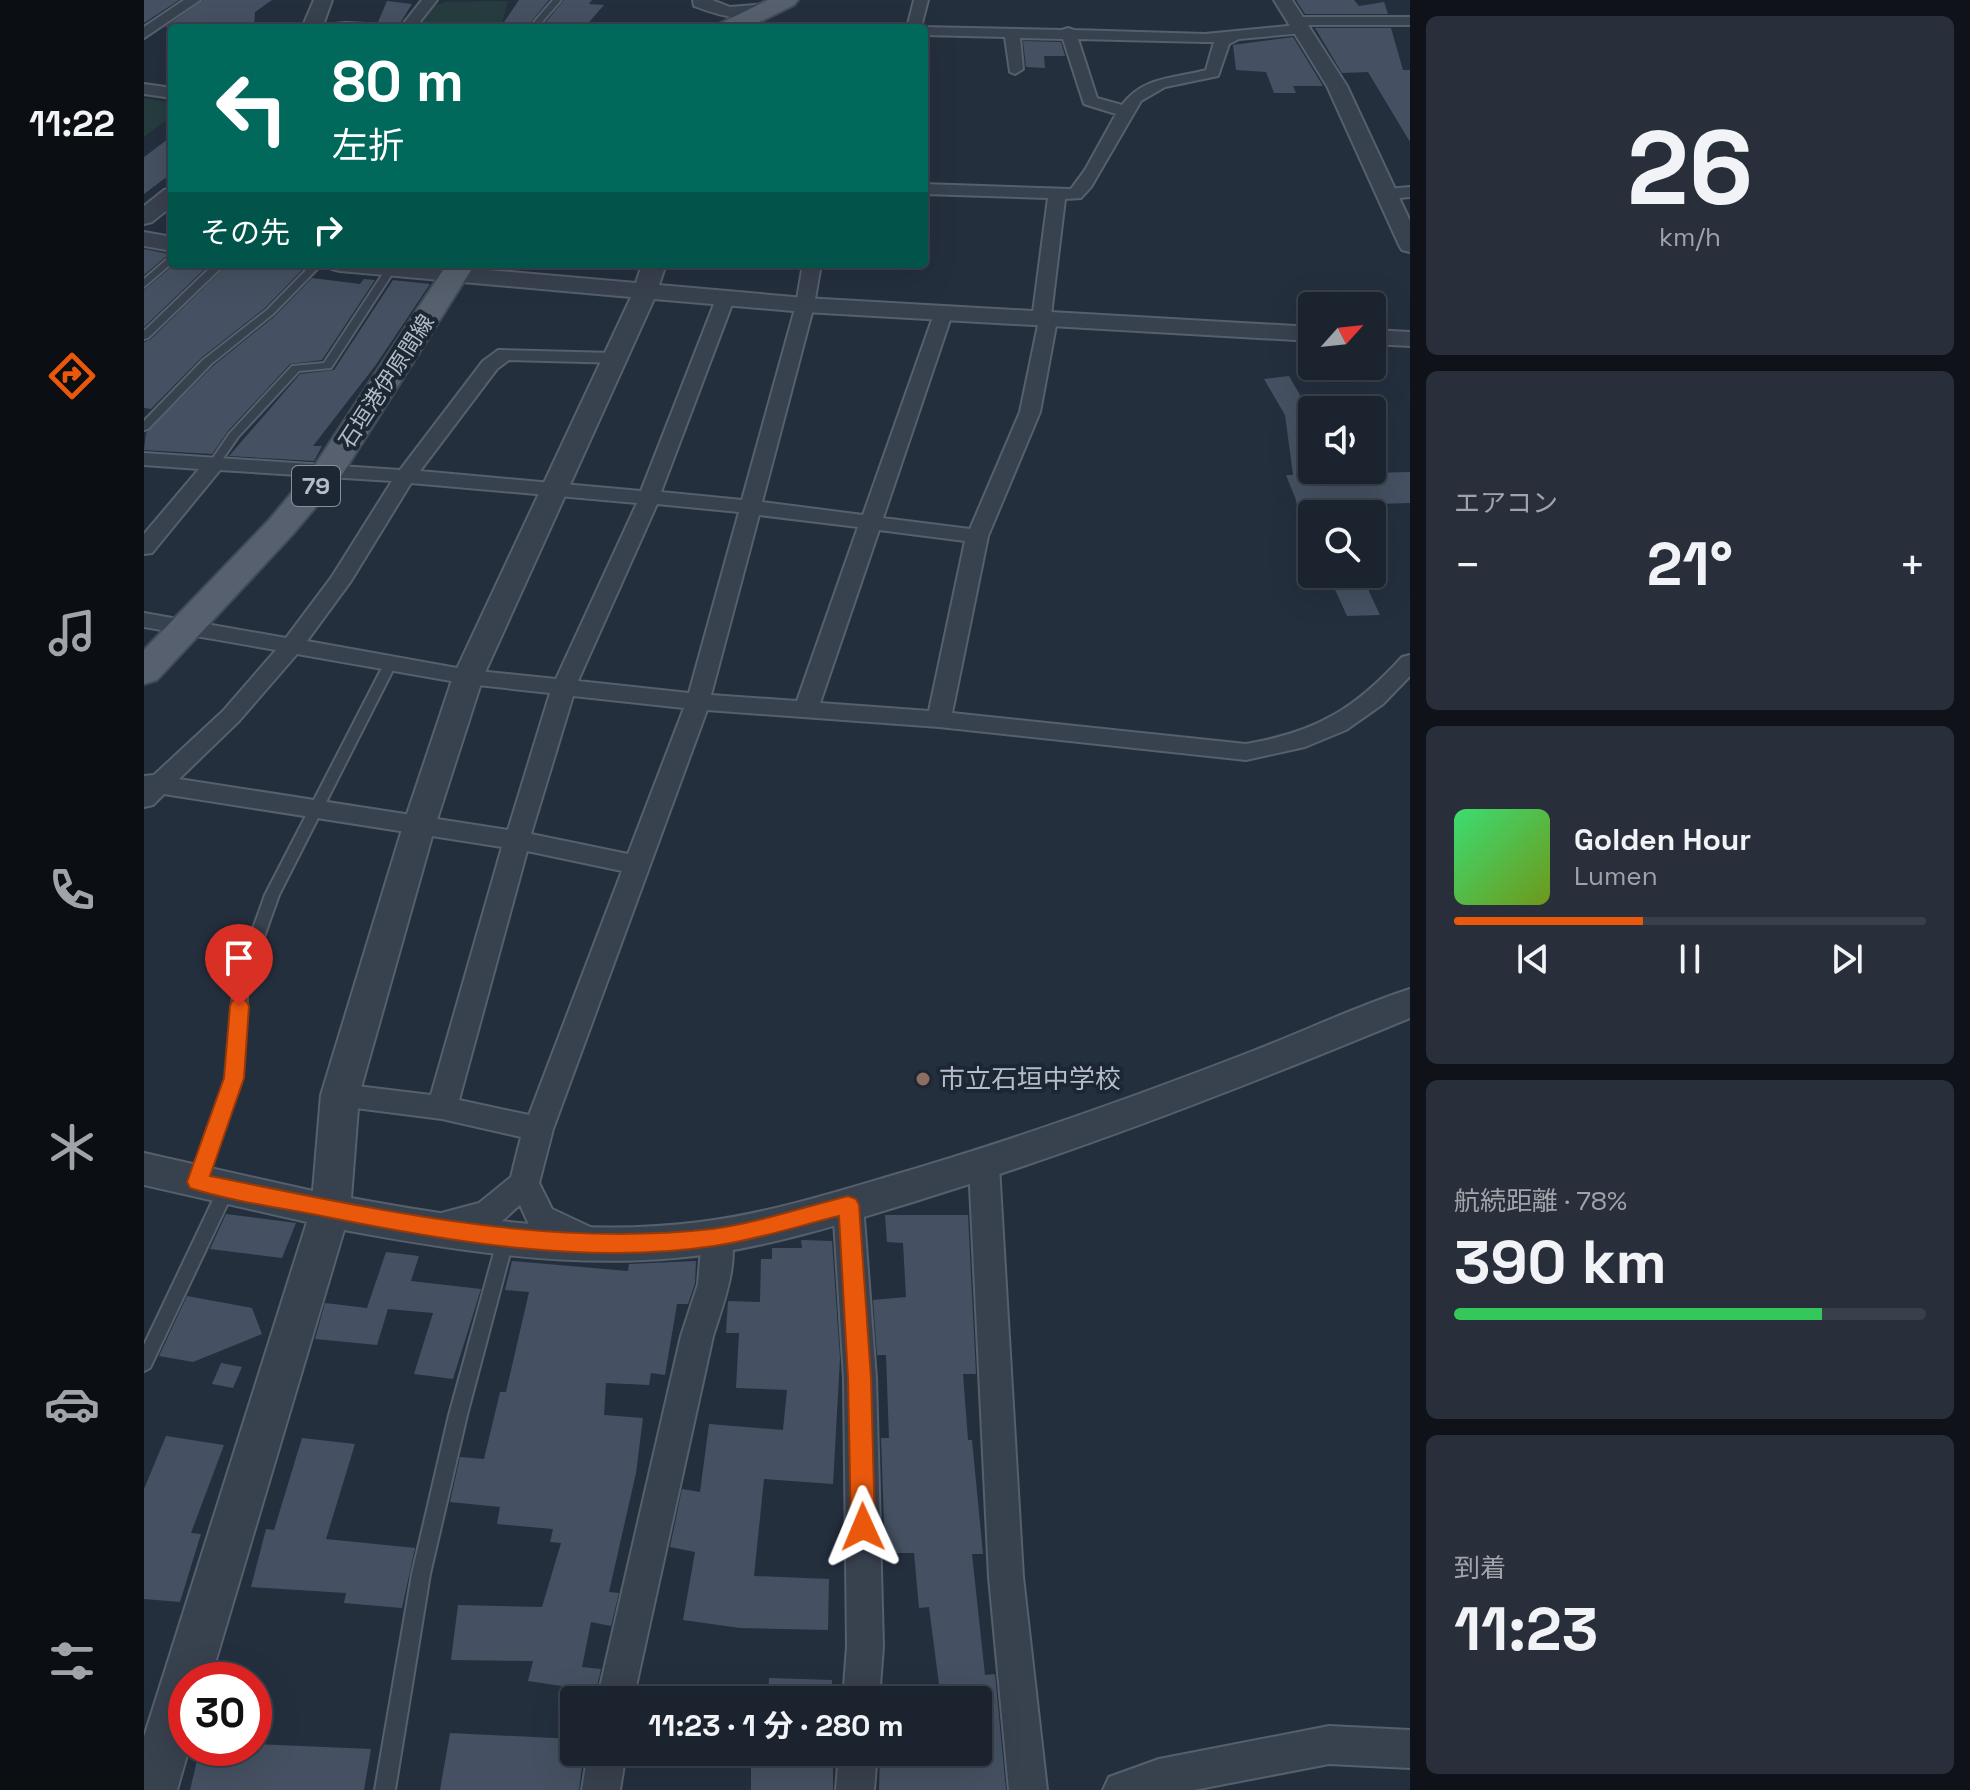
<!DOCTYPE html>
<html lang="ja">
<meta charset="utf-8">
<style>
:root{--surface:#1b232e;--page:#282f3a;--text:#f1f3f6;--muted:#a0a4aa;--line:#39404a;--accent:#ea580c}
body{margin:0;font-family:"Space Grotesk","Noto Sans JP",sans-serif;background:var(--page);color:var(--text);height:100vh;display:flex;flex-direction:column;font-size:30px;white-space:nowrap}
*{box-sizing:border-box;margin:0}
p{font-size:26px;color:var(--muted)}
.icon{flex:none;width:44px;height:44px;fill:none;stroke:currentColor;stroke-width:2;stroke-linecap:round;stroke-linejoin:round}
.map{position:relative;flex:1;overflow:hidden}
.drawer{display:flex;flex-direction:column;gap:16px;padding:16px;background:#0f1319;width:560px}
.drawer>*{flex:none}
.banner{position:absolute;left:24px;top:24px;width:760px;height:244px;border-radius:8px;box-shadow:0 8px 32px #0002,0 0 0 2px var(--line);background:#00695c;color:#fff;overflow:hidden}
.needle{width:52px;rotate:63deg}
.controls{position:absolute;left:1154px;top:292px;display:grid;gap:16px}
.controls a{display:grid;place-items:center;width:88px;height:88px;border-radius:8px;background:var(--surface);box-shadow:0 8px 32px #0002,0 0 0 2px var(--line);font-size:40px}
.speed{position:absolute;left:24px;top:1662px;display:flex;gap:16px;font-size:40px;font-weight:700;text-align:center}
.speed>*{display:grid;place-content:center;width:104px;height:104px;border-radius:50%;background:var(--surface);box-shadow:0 8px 32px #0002,0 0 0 2px var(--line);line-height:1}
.speed .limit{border:12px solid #d22;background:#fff;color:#111}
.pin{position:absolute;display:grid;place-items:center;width:68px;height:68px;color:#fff;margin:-82px -34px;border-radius:50% 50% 50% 0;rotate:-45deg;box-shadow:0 0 8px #0007}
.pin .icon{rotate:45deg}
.me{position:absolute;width:88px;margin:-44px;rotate:359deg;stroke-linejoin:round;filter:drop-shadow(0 0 6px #0008)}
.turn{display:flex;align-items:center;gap:28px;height:168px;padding:0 32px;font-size:36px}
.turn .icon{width:104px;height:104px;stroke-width:2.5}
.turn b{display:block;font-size:56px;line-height:68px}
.then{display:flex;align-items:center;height:76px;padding:0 32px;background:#0003;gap:16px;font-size:30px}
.big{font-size:60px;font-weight:700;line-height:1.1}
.drawer .widget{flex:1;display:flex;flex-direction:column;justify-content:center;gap:12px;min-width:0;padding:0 28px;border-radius:12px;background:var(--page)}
.drawer .dial{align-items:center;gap:0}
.dial b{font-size:104px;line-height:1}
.song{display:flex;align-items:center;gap:24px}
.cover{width:96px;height:96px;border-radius:12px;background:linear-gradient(135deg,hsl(140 70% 55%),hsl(80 70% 35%))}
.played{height:8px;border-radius:4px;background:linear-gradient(90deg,var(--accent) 40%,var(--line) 40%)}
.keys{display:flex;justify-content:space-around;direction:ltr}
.heat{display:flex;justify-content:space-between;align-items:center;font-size:44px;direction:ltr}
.charge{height:12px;border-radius:6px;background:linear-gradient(90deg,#34c759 78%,var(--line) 0)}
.trip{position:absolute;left:416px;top:1686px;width:432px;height:80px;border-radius:8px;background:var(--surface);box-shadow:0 8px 32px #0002,0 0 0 2px var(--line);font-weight:700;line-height:80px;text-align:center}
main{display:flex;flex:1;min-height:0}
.tab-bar{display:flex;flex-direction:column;width:144px;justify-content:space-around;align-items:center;background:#0b0e12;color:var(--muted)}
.tab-bar .icon{width:56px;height:56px}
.tab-bar .active{color:var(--accent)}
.tab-bar b{font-size:36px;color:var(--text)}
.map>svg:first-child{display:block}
.green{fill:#263c3f}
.building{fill:#455162}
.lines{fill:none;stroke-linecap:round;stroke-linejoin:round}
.service-casing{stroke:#565f6c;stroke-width:4}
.minor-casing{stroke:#565f6c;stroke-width:4}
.tertiary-casing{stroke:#565f6c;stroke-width:4}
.primary-casing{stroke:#414a57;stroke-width:4}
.service{fill:#38414e;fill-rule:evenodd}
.minor{fill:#38414e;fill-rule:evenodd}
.tertiary{fill:#38414e;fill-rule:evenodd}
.primary{fill:#56606e;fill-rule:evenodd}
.route{fill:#ea580c;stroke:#983908;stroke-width:2}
.education-dot{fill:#8d6e63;stroke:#1d2633;stroke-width:3}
.labels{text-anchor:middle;stroke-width:8;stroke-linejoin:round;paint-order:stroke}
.far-street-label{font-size:22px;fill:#b4bcc9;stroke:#1d2633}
.shield{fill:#1d2633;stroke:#878f9c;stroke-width:2}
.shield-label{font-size:24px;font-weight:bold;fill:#b4bcc9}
.poi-label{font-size:26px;fill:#b4bcc9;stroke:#1d2633;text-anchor:start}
</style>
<main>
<nav class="tab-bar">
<b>11:22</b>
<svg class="icon active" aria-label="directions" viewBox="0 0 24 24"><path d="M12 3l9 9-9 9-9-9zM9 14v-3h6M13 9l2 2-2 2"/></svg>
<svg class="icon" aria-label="music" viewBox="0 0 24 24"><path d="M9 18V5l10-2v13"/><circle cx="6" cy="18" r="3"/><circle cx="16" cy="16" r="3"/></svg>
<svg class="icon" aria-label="phone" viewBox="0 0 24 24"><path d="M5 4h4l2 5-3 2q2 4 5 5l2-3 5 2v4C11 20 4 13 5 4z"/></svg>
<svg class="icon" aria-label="climate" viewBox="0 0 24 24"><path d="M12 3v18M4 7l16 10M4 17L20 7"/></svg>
<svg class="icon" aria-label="car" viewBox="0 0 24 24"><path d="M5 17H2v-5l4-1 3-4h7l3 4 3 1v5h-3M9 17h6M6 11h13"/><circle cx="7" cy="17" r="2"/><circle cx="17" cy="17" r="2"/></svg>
<svg class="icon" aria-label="filters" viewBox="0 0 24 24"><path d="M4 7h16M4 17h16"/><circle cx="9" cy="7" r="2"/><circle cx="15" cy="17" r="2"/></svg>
</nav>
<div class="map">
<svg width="1266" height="1790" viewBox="0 0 1266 1790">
<rect width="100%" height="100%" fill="#242f3e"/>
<!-- green -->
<path class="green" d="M 364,1 L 357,28 L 272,28 L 288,6 L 302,2 Z
M 0,98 L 28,103 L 28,116 L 0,137 Z"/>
<!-- building -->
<path class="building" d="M 0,0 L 35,0 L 0,23 Z
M 59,0 L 128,0 L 111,12 L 110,28 L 21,27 Z
M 375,0 L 405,0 L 382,28 L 356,28 Z
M 420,0 L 448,0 L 445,4 L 460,5 L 440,28 L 397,28 Z
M 1152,0 L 1210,0 L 1215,6 L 1240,2 L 1244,14 L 1161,14 Z
M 243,1 L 268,4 L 256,23 L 234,22 Z
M 1171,28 L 1247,28 L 1259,70 L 1266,70 L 1266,142 L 1224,72 L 1198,73 Z
M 1149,37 L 1179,86 L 1149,86 L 1152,93 L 1130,93 L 1122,72 L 1092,70 L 1089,45 Z
M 879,41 L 917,42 L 921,56 L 900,56 L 901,68 L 882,67 Z
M 28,136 L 28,173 L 0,194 L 0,157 Z
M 0,249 L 25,254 L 0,275 Z
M 31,264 L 66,264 L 0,327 L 0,290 Z
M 84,264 L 158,270 L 121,308 L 57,358 L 7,409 L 0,408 L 0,342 L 6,340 Z
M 168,278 L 216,284 L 220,279 L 231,280 L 178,360 L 146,364 L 84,431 L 68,454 L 0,450 L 2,433 L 69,366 L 131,316 Z
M 249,280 L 286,284 L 231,366 L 169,446 L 178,446 L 170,461 L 85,456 L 156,374 L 190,370 Z
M 1145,376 L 1168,416 L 1168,470 L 1179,470 L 1180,474 L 1266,472 L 1266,503 L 1168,506 L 1168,520 L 1155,521 L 1152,500 L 1142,475 L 1149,475 L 1141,415 L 1120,379 Z
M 1184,574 L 1217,574 L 1236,615 L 1203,616 Z
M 82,1214 L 152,1223 L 138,1258 L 66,1249 Z
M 741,1215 L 824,1215 L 832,1374 L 819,1374 L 824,1440 L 828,1440 L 839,1554 L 828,1554 L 841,1675 L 851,1674 L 862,1790 L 735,1790 L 736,1752 L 834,1752 L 834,1700 L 797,1700 L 785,1607 L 775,1608 L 770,1553 L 741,1553 L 737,1438 L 745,1438 L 742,1355 L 733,1355 L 729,1300 L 762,1297 L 759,1243 L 743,1242 Z
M 657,1240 L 688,1241 L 696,1358 L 689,1484 L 620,1479 L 610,1576 L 685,1579 L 684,1630 L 596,1628 L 539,1620 L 551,1552 L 526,1547 L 538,1489 L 556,1492 L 565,1424 L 639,1430 L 643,1390 L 592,1388 L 595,1333 L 582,1333 L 584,1301 L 616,1302 L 617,1259 L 628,1259 L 628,1248 L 658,1248 Z
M 242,1252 L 275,1256 L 267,1281 L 337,1289 L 309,1379 L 270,1374 L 289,1313 L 244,1309 L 233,1345 L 171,1339 L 181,1303 L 223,1308 Z
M 368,1261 L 484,1271 L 485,1264 L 552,1261 L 551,1283 L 544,1304 L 533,1304 L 521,1375 L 507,1373 L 505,1385 L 462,1383 L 460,1415 L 499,1418 L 492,1473 L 465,1592 L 475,1593 L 467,1626 L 447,1622 L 438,1667 L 457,1669 L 452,1691 L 384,1681 L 389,1661 L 307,1660 L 314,1605 L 398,1607 L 417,1543 L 406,1542 L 409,1529 L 353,1524 L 356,1507 L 306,1502 L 316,1457 L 340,1459 L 356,1392 L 362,1392 L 385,1292 L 361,1290 Z
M 43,1296 L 108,1308 L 118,1334 L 49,1362 L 15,1356 Z
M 77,1363 L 98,1367 L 89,1388 L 68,1384 Z
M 22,1436 L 80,1445 L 47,1533 L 57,1534 L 36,1602 L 0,1599 L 0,1489 Z
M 158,1438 L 211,1444 L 182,1539 L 271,1548 L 258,1608 L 200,1603 L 202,1593 L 107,1587 L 122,1529 L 130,1530 Z
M 625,1678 L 688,1680 L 688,1700 L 624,1700 Z
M 306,1733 L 430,1739 L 430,1752 L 440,1752 L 435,1790 L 296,1790 Z
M 110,1744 L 227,1749 L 220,1790 L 46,1790 L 56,1748 L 110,1748 Z
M 689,1753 L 689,1790 L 607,1790 L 607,1757 Z"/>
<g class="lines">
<!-- service casing -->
<g class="service-casing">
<path id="service" d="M 409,0 L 417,0 L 393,28 L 385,28 Z
M 202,23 L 263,26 L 267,28 L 164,28 L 168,26 Z
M 28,255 L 28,263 L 0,287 L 0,279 Z
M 70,264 L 81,264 L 4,338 L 0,339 L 0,331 Z
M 168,264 L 178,264 L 129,314 L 67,364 L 4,429 L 0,430 L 0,421 L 59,360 L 123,310 Z
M 244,266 L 252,268 L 187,368 L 155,371 L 94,437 L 73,467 L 65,467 L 64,465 L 86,433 L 148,366 L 180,363 Z
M 247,658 L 253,662 L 135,895 L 104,982 L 98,1078 L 62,1181 L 60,1186 L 54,1188 L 48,1186 L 46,1181 L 82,1078 L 90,982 L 121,895 L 241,662 Z
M 83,1181 L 89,1183 L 91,1188 L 6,1368 L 0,1371 L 0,1345 L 77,1183 Z
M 362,1231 L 368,1233 L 370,1238 L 323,1415 L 286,1574 L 251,1790 L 231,1790 L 268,1574 L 305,1415 L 354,1238 L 356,1233 Z"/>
</g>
<!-- minor casing -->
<g class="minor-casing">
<path id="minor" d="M 40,0 L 56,0 L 0,38 L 0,27 Z
M 278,0 L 293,0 L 271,28 L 256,28 Z
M 770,0 L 784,0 L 777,27 L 918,30 L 924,28 L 930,30 L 1061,34 L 1153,25 L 1147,21 L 1154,17 L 1266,17 L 1266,25 L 1162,25 L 1166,29 L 1159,33 L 1095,39 L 1085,44 L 1074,76 L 1021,87 L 997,101 L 947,187 L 937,198 L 921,199 L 907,315 L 913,320 L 896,412 L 844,536 L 808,713 L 1102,744 C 1172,732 1211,709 1258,657 L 1266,655 L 1266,676 L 1239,704 L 1202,730 L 1161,747 L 1102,760 L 795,727 L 563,710 L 409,1129 L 395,1183 L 408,1209 L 457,1232 L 461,1241 L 457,1250 L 446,1254 L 386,1227 L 376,1205 C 369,1210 363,1218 356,1222 C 340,1232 303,1240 286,1234 L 282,1225 L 286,1216 L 335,1203 L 367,1177 L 377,1137 L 298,1119 L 196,1106 L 186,1103 L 182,1095 L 186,1087 L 196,1084 L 287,1095 L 358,847 L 20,794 L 9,805 L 0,807 L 0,776 L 10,775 L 79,711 L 132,650 L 0,627 L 0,613 L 142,638 L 187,578 L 248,481 L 76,470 L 8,553 L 0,554 L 0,534 L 55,469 L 0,465 L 0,453 L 256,470 L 339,361 L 354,350 L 470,353 L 477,355 L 479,359 L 477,363 L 365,360 L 353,369 L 276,471 L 497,491 L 572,299 L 581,294 L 590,299 L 517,492 L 598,500 L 652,305 L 659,264 L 677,264 L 670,305 L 618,502 L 719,515 L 790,314 L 799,308 L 808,314 L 739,518 L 826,529 L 876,412 L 894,325 L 888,320 L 904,198 L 780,194 L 780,184 L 927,189 L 941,170 L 972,114 L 940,104 L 919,39 L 876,38 L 879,69 L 871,74 L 866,72 L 861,37 L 780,35 L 780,28 L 763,28 ZM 934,39 L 1061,42 L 1070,42 L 1062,70 C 1029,79 1000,76 978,105 L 953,98 ZM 267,483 L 493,503 L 412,679 L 324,670 L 163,641 L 207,581 ZM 513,504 L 595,512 L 545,693 L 434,681 ZM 615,515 L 714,527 L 653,701 L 567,695 ZM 735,530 L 821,541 L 785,711 L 676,703 ZM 153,654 L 324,684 L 406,693 L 364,830 L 35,779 L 95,721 ZM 429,696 L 540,708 L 484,854 L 387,834 ZM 383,851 L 478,871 L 385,1115 L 315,1100 Z
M 0,84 L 28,88 L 28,98 L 0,94 Z
M 1266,187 L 1266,197 L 1243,199 L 1235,194 L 1243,189 Z
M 840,1154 L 850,1157 L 855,1166 L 879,1577 L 903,1790 L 865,1790 L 845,1577 L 825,1166 L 830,1157 Z
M 704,1192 L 715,1196 L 719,1205 L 732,1378 L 739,1646 L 735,1700 L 699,1700 L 703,1646 L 700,1378 L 689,1205 L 693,1196 Z
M 573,1224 L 584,1228 C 598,1257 578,1307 569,1336 L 489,1700 L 453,1700 L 537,1336 L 554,1284 L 558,1237 L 562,1228 Z
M 1185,1726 L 1266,1730 L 1266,1768 L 1185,1764 L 1050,1790 L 959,1790 L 965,1777 L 1015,1759 Z
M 444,1752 L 482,1752 L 476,1790 L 438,1790 Z
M 695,1752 L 733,1752 L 730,1790 L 692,1790 Z"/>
</g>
<!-- tertiary casing -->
<g class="tertiary-casing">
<path id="tertiary" d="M 170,0 L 188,0 L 178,28 L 158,28 Z
M 549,0 L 568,0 L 586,7 L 622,4 L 631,10 C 613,28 571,14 550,6 Z
M 1130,0 L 1148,0 L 1203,86 L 1266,221 L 1266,252 L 1258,250 L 1255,245 L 1183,86 Z
M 28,188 L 28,206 L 8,222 L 0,224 L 0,206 L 20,190 Z
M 0,232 L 28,237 L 28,251 L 0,246 Z
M 184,264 L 275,264 L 492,283 L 498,264 L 522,264 L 515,285 L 661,298 L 1168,327 L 1168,341 L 661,312 L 510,299 L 339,677 L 291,826 L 215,1095 L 207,1198 C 321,1219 440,1237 556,1222 C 620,1214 682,1195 743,1177 C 867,1141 988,1098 1109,1051 C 1161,1031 1213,1006 1266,989 L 1266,1018 C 1104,1085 940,1149 772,1201 C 693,1225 614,1251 531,1258 C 421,1268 309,1250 200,1230 L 66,1680 L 42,1680 L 42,1748 L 45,1748 L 33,1790 L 0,1790 L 0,1737 L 163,1222 L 0,1185 L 0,1153 L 169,1191 L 177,1095 L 259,826 L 309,677 L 487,297 L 196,271 L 188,269 Z
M 1228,330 L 1266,332 L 1266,346 L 1228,344 Z"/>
</g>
<!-- primary casing -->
<g class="primary-casing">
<path id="primary" d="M 624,0 L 654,0 L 650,5 L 603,28 L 573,28 L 577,23 Z
M 303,264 L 331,264 L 196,478 L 149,534 L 13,680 L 0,684 L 0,650 L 125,520 L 171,465 Z"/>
</g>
<!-- service -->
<use href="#service" class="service"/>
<!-- minor -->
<use href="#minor" class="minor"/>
<!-- tertiary -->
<use href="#tertiary" class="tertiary"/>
<!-- primary -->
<use href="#primary" class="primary"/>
</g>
<!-- route -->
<path class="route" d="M 95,999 L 102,1001 L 105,1006 L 100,1078 L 66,1176 C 231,1209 398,1248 568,1229 C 613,1223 660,1207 704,1196 L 712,1199 L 715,1205 L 727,1378 L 731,1527 L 727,1535 L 719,1539 L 710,1535 L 707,1527 L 704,1378 L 695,1216 C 654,1226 612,1240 570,1246 C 445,1265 306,1242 183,1217 C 139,1208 90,1202 46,1188 L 43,1182 L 80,1078 L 86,1006 L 88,1001 Z"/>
<!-- markers -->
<circle class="education-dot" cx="779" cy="1079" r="8"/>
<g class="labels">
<!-- far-street labels -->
<g class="far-street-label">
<text transform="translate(242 381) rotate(-57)" y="8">石垣港伊原間線</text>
</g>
<!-- shield labels -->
<rect class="shield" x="148" y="466" width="48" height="40" rx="6"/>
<g class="shield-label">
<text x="172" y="494">79</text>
</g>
<!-- poi labels -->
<g class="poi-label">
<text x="795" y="1088">市立石垣中学校</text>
</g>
</g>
</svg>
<div class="controls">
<a><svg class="needle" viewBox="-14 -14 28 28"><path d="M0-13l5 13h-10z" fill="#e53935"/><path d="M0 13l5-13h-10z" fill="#a0a4aa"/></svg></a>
<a><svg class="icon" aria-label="sound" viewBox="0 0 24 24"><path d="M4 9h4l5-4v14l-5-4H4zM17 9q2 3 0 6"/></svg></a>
<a><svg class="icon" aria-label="search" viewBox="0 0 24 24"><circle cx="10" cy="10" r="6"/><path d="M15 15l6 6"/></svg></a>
</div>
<div class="speed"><div class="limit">30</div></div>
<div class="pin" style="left:95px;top:1006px;background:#d93025"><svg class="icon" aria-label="arrive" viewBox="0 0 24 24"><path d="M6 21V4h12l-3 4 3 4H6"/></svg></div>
<svg class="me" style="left:719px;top:1527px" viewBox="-20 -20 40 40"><path d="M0-17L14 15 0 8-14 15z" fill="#ea580c" stroke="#fff" stroke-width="4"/></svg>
<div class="trip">11:23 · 1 分 · 280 m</div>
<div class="banner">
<div class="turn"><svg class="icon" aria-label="left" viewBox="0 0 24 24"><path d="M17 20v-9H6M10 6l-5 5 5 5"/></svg><div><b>80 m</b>左折</div></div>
<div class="then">その先<svg class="icon" aria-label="right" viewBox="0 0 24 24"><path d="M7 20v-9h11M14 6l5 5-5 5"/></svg></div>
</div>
</div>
<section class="drawer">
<div class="widget dial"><b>26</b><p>km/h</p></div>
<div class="widget"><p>エアコン</p>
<div class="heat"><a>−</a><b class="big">21°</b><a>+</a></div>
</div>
<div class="widget">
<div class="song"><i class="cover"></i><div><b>Golden Hour</b><p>Lumen</p></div></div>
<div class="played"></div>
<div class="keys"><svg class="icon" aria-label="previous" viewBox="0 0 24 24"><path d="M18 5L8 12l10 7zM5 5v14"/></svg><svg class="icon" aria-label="pause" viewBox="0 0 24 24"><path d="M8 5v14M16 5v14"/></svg><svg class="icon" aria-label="next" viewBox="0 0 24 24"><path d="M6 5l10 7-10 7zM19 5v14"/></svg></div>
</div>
<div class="widget"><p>航続距離 · 78%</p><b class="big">390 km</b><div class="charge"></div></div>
<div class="widget"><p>到着</p><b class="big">11:23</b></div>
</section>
</main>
